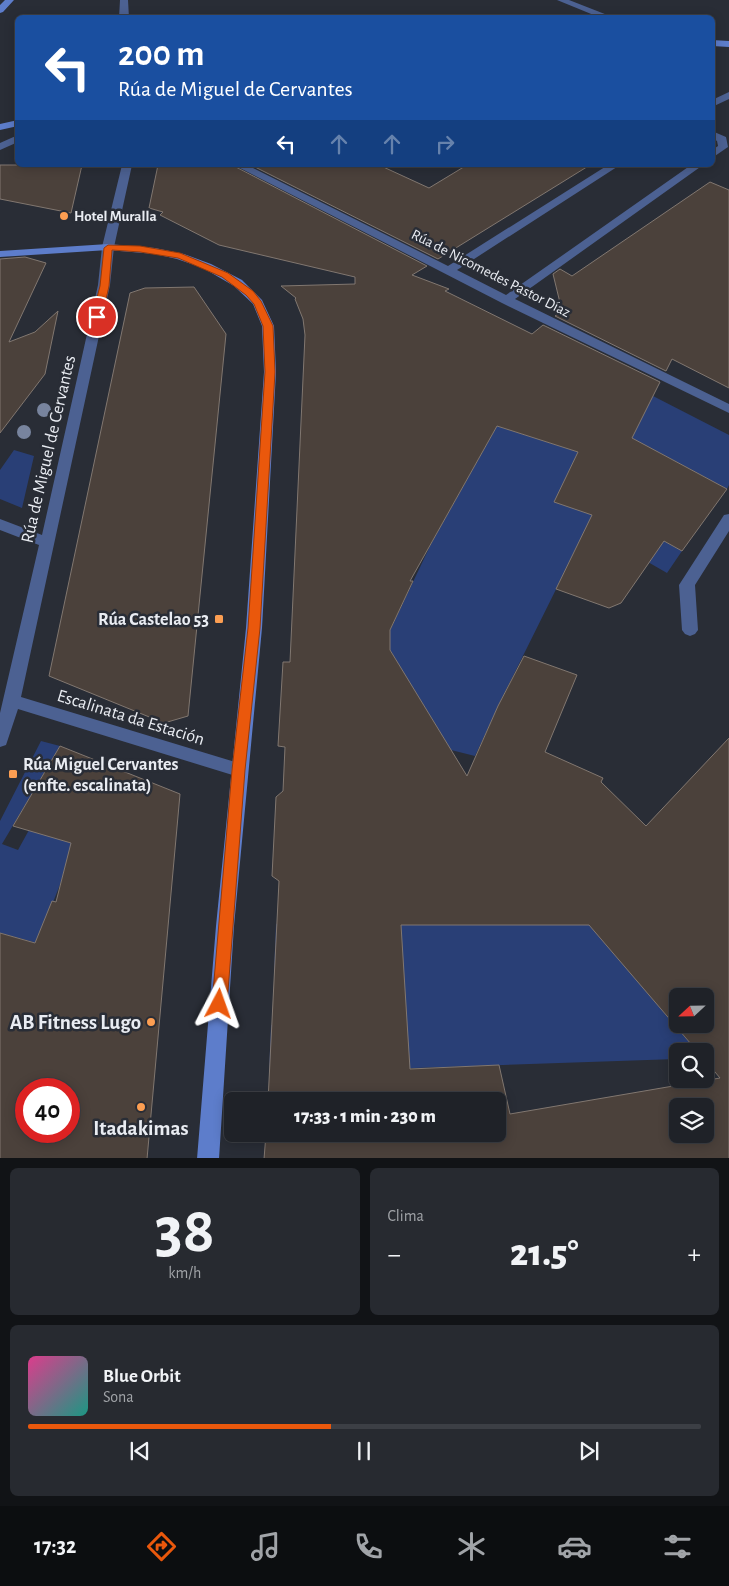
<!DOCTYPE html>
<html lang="es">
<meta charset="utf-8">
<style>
:root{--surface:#1f2228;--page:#272a30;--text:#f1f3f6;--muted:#a1a4a8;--line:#3c3f45;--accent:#ea580c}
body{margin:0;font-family:"Alegreya Sans",sans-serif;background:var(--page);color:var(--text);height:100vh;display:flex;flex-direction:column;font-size:19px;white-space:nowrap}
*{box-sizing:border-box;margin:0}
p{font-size:16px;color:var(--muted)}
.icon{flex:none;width:28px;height:28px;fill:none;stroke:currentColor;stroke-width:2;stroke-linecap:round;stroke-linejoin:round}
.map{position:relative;height:1158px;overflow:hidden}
.drawer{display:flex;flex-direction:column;gap:10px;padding:10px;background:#111316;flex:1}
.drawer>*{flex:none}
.top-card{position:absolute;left:15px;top:15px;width:700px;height:152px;border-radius:8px;box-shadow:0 2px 12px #0003,0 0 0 1px var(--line);background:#1a4fa0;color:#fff;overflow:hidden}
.needle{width:32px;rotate:248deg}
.controls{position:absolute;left:669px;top:988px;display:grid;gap:10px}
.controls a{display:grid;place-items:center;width:45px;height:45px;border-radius:8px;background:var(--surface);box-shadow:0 2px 12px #0003,0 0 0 1px var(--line);font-size:25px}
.speed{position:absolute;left:15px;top:1078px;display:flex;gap:10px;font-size:25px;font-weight:700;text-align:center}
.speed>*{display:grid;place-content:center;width:65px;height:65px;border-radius:50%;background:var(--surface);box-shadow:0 2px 12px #0003,0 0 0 1px var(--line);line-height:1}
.speed .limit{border:8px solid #d22;background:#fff;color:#111}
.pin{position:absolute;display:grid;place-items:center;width:42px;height:42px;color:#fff;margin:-21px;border:2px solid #fff;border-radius:50%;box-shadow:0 1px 5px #0007}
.me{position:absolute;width:55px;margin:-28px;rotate:4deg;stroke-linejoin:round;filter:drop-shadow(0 0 4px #0008)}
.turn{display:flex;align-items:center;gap:18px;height:105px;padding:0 20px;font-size:22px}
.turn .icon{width:65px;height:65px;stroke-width:2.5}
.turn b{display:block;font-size:35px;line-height:42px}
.lanes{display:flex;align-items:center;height:48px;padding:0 20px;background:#0003;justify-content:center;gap:25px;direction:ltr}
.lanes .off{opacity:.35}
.big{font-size:38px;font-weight:800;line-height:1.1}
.drawer .tile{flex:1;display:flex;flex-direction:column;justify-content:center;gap:8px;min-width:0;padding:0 18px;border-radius:8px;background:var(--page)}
.drawer .dial{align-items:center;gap:0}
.dial b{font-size:65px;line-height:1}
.song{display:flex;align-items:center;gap:15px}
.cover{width:60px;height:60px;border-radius:8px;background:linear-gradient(135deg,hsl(330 70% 55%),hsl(170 70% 35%))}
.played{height:5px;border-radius:2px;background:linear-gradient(90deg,var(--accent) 45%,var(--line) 45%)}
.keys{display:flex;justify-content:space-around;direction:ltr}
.heat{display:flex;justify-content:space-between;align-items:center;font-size:28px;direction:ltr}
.drawer .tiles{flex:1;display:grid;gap:10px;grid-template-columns:1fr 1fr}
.tile:last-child{grid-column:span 2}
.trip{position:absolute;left:224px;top:1092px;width:282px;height:50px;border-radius:8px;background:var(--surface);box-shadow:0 2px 12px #0003,0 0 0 1px var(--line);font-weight:800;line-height:50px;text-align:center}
.dock{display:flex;height:80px;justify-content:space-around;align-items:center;background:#0c0e10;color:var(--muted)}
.dock .icon{width:35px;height:35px}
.dock .active{color:var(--accent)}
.dock b{font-size:22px;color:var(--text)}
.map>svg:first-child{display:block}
.green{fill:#293f76}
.building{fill:#4b413b;stroke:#817770;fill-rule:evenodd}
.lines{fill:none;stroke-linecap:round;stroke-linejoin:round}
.street{fill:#4c6192;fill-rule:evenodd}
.secondary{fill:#5d7dcb;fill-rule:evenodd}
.tree{fill:#78849e}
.route{fill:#ea580c;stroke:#983908}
.poi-dot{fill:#fc9e52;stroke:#292d36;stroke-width:2}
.labels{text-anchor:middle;stroke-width:5;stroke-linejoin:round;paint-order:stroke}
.far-poi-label{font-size:15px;font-weight:bold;fill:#e9ecf2;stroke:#292d36;text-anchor:start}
.far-street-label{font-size:15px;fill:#e9ecf2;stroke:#292d36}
.street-label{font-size:18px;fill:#e9ecf2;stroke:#292d36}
.poi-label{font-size:18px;font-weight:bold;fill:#e9ecf2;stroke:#292d36;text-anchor:end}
.near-poi-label{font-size:21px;font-weight:bold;fill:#e9ecf2;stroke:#292d36;text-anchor:end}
</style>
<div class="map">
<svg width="729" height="1159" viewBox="0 0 729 1159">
<rect width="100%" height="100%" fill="#292d36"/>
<!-- green -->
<path class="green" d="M 653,396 L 729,435 L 729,485 L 727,489 L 658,452 L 607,510 L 682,551 L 667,573 L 587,527 L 505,692 L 475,756 L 447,749 L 385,641 L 431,544 L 497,426 L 578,452 L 555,502 Z
M 14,450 L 34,456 L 22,508 L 0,499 L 0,470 Z
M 41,741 L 60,746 L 2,844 L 18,850 L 29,830 L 72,843 L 61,882 L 37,943 L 0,933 L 0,821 Z
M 276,924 L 590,925 L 697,1051 L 678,1051 L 677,1059 L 269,1073 L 271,1025 L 379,1021 L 378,970 L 274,972 Z"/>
<!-- building -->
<path class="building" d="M 0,165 L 82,165 L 71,213 L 0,199 Z
M 158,165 L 232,165 L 427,266 L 412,275 L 449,289 L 445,291 L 532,334 L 543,325 L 660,382 L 632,438 L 727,489 L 682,551 L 664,541 L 621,603 L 609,608 L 556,589 L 592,515 L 554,502 L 578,452 L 497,426 L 410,581 L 413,581 L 390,630 L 390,650 L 467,776 L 498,706 L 524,656 L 577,675 L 545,752 L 603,778 L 601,782 L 646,826 L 729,738 L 729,1159 L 264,1159 L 266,1134 L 498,1134 L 498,1101 L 268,1101 L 279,881 L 272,876 L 276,797 L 283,791 L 285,747 L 278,746 L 283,662 L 290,662 L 305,335 L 303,319 L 295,299 L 296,298 L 281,286 L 355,284 L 355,277 L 219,245 L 160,215 L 163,212 L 149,208 ZM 401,925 L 589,925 L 697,1051 L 705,1051 L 705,1060 L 720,1078 L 510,1114 L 499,1065 L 410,1069 ZM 678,996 L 705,996 L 705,1024 L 678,1024 ZM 678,1106 L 705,1106 L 705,1134 L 678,1134 Z
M 251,165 L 379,165 L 429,188 L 467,165 L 590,165 L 438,259 Z
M 710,182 L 729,190 L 729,388 L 672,359 L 666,371 L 555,316 L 562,311 L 553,274 L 560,269 L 572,276 Z
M 25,257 L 46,263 L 9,342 L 35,332 L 58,311 L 45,374 L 0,433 L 0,259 Z
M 194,287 L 226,334 L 188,716 L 164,723 L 49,676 L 130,293 L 145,288 Z
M 60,746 L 180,794 L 147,1159 L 0,1159 L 0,933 L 35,943 L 52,901 L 56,902 L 71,843 L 13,826 ZM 26,1089 L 69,1089 L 69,1131 L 26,1131 Z"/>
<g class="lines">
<!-- street -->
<path class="street" d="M 120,0 L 128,0 L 129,18 L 119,18 Z
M 557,0 L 569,0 L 615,18 L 601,18 Z
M 729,92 L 729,99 L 712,107 L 712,100 Z
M 712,131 L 726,137 L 728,147 L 712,158 L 712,150 L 718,146 L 717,141 L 712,138 Z
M 18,135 L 18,142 L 0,150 L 0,143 Z
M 122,165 L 132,165 L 114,247 L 110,285 L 21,697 L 245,765 L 248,770 L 245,775 L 239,777 L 18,709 L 6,745 L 0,747 L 0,713 L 39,545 L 0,530 L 0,519 L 42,535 L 98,285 L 102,247 Z
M 234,165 L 247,165 L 448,266 L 608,165 L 620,165 L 457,270 L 506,295 L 691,165 L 703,165 L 515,299 L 729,404 L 729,413 L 502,303 Z
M 729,514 L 729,531 L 695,585 L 698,630 L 695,634 L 690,636 L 685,634 L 682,630 L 679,585 L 724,515 Z"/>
<!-- secondary -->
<path class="secondary" d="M 5,0 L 14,0 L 3,12 L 0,13 L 0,5 Z
M 712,40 L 729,41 L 729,47 L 712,46 Z
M 18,120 L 18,126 L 0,130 L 0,124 Z
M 108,244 L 155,248 L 184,254 L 211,264 L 242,280 L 262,300 L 274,326 L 276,372 L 262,628 L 234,926 L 219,1159 L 197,1159 L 216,926 L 246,628 L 264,372 L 262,326 L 253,304 L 234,286 L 203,268 L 177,259 L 155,254 L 108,250 L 0,257 L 0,251 Z"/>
</g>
<!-- trees -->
<g class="tree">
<circle cx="44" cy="410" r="7"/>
<circle cx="24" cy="432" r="7"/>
</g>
<!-- route -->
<path class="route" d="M 108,245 L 140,246 L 180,253 L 228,273 L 253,291 L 261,301 L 273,326 L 275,372 L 260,628 L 245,770 L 227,1004 L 224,1009 L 219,1011 L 214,1009 L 212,1004 L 232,770 L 248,628 L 265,372 L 263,326 L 254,304 L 246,295 L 222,277 L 178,258 L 140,252 L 112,250 L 109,286 L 102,317 L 97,320 L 94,319 L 92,317 L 100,286 L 104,248 Z"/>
<!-- markers -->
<g class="poi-dot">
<circle cx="64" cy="216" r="5"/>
<rect x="214" y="614" width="10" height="10" rx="2.5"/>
<rect x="8" y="769" width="10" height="10" rx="2.5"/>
<circle cx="151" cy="1022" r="5"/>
<circle cx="141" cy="1107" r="5"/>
</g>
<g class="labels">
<!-- far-poi labels -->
<g class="far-poi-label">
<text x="74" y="221">Hotel Muralla</text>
</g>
<!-- far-street labels -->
<g class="far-street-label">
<text transform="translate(491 273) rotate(27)" y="5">Rúa de Nicomedes Pastor Díaz</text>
</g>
<!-- street labels -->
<g class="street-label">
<text transform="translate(48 449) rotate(-77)" y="6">Rúa de Miguel de Cervantes</text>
<text transform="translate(131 717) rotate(17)" y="6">Escalinata da Estación</text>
</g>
<!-- poi labels -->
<g class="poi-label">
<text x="209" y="625">Rúa Castelao 53</text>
<text x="23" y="770" text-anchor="start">Rúa Miguel Cervantes<tspan x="23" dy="21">(enfte. escalinata)</tspan></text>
</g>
<!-- near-poi labels -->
<g class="near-poi-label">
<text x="141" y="1029">AB Fitness Lugo</text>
<text x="141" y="1135" text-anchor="middle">Itadakimas</text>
</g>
</g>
</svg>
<div class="controls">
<a><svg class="needle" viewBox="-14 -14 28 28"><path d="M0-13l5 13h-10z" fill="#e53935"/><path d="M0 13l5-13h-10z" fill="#a1a4a8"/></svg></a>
<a><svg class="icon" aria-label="search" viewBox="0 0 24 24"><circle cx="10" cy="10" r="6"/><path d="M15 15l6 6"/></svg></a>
<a><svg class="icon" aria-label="layers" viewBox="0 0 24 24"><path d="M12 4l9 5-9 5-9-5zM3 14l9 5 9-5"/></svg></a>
</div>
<div class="speed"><div class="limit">40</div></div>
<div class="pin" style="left:97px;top:317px;background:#d93025"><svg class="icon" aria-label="arrive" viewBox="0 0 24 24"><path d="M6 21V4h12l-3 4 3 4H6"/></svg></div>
<svg class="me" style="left:219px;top:1004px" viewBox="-20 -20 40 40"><path d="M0-17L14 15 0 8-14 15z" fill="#ea580c" stroke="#fff" stroke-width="4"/></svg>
<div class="trip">17:33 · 1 min · 230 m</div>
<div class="top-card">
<div class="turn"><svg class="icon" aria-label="left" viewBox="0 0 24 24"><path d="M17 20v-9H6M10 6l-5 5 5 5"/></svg><div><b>200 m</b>Rúa de Miguel de Cervantes</div></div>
<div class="lanes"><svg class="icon" aria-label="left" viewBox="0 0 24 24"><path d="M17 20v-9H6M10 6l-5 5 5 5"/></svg><svg class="icon off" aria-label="ahead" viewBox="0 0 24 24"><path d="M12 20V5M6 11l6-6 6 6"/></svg><svg class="icon off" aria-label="ahead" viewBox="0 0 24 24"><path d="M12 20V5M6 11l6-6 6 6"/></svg><svg class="icon off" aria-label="right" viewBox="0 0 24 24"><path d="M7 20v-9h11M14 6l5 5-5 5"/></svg></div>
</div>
</div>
<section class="drawer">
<div class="tiles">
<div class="tile dial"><b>38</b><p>km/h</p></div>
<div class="tile"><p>Clima</p>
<div class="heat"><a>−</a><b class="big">21.5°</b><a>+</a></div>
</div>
<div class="tile">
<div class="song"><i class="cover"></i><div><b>Blue Orbit</b><p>Sona</p></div></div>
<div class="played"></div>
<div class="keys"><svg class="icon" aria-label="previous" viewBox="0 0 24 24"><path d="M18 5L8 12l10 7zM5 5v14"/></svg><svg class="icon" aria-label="pause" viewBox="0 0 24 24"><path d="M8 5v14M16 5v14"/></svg><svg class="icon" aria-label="next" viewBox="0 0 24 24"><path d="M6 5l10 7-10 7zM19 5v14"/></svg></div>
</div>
</div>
</section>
<nav class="dock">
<b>17:32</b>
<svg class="icon active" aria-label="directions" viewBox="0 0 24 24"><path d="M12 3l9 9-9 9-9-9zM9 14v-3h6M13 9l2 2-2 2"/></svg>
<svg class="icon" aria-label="music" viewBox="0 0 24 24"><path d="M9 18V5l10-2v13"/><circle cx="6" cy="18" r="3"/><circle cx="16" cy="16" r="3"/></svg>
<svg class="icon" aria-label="phone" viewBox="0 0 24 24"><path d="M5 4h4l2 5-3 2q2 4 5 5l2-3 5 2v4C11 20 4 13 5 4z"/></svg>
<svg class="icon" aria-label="climate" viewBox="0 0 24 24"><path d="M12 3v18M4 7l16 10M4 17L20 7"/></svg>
<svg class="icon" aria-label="car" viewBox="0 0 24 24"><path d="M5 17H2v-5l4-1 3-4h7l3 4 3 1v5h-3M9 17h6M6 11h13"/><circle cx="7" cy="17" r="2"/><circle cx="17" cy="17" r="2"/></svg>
<svg class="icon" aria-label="filters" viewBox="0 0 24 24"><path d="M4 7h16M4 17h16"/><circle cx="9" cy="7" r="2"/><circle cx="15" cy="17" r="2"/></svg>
</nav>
